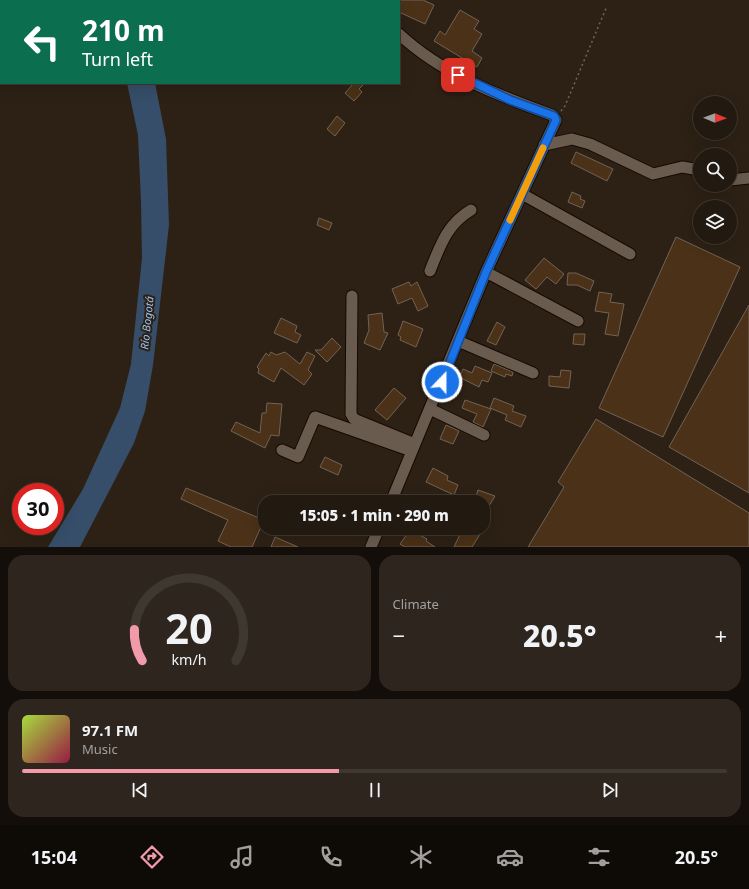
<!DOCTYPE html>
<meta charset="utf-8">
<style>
:root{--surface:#221910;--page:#2e261e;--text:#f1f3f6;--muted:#a2a09f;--line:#3f3830;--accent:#f39aaa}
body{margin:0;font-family:"Noto Sans",sans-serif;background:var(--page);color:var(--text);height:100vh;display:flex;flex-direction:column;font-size:15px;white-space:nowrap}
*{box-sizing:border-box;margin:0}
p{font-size:13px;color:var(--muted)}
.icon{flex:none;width:22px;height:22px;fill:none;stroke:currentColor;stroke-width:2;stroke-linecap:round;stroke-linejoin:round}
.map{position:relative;height:547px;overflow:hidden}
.drawer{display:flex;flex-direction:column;gap:8px;padding:8px;background:#130e09;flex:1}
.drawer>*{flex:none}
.banner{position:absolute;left:0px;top:0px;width:400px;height:84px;box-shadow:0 4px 16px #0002,0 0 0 1px var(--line);background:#0b6e4f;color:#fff;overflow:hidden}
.needle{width:26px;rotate:91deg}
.fabs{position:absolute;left:693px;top:96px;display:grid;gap:8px}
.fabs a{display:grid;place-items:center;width:44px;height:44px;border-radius:50%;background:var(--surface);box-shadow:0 4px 16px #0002,0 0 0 1px var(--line);font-size:20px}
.speed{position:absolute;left:12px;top:483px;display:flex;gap:8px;font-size:20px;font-weight:700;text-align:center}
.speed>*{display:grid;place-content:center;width:52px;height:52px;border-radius:50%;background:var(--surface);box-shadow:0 4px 16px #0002,0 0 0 1px var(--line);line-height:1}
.speed .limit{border:6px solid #d22;background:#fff;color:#111}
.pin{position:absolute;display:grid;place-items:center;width:34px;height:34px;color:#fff;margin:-17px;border-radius:8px;box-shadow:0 2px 6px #0006}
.me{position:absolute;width:44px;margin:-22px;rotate:22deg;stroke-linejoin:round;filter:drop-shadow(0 0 3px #0008)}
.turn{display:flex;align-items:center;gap:14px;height:84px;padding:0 16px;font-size:18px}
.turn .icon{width:52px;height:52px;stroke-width:2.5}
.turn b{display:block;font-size:28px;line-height:34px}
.big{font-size:30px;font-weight:800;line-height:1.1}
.drawer .tile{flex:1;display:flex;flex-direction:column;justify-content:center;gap:6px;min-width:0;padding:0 14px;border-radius:16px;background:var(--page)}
.drawer .dial{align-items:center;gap:0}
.dial svg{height:104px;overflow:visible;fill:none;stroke:var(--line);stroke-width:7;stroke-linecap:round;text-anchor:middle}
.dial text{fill:var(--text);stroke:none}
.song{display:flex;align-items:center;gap:12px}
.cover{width:48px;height:48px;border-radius:6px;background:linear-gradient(135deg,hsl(80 70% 55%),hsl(340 70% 35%))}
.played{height:4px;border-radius:2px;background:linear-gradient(90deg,var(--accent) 45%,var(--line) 45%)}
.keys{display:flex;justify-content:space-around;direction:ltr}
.heat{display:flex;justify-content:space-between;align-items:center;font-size:22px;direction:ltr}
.drawer .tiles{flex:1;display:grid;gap:8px;grid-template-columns:1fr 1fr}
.tile:last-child{grid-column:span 2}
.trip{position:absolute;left:258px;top:495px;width:232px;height:40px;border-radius:16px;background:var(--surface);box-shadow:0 4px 16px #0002,0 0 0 1px var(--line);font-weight:800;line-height:40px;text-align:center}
.menu{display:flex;height:64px;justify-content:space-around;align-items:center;background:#0e0a06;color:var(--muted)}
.menu .icon{width:28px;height:28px}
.menu .selected{color:var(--accent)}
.menu b{font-size:18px;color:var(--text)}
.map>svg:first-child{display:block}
.water{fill:#364e69}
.building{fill:#4a3117;stroke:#726356}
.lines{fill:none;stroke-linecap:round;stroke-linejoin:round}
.minor-casing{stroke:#150a02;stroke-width:13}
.path{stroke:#70655a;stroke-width:1.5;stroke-dasharray:2 3;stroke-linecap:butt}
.minor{stroke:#6a5b4f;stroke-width:11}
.route-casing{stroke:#114b97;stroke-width:10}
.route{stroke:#1a73e8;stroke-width:7}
.slow{stroke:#f59e0b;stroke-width:7}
.labels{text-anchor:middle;stroke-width:4;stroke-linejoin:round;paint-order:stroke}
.water-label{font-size:11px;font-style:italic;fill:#97c2f3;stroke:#2d2115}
</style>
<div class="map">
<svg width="749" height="547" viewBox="0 0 749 547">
<rect width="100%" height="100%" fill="#2d2115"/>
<!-- water -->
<path class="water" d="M 127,83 L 155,83 L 166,139 L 169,225 L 153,365 L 145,411 L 134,443 L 80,547 L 48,547 L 83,489 L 120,408 L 131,364 L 142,258 L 141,202 L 138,135 Z"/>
<!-- building -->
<path class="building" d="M 399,0 L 423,0 L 434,5 L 425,24 L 399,12 Z
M 460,10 L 479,21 L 474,29 L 482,34 L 472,51 L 482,58 L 477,67 L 434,41 L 440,31 L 445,35 Z
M 354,83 L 365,83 L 359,89 L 362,92 L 354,101 L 345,93 Z
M 337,116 L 345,123 L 335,136 L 327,129 Z
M 576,152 L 613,169 L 607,181 L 571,163 Z
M 572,192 L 581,196 L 580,199 L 585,201 L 582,208 L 568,202 Z
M 319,218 L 332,223 L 329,230 L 317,225 Z
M 676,237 L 740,267 L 663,437 L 599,408 Z
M 544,258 L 564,274 L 556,284 L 547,277 L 536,289 L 525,280 Z
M 568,273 L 576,273 L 594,281 L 590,291 L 577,285 L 567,285 Z
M 409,282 L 411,286 L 417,282 L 428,306 L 418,311 L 412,298 L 398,304 L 392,289 Z
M 599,292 L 612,294 L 610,302 L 624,304 L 618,336 L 605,334 L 609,313 L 595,311 Z
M 749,305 L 749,493 L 669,447 Z
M 382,313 L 384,332 L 388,333 L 380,350 L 364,343 L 369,330 L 368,315 Z
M 281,318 L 297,326 L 295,332 L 301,335 L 297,343 L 274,333 Z
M 403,321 L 423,329 L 416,347 L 400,340 L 401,337 L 398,335 Z
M 497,322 L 505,327 L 496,345 L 487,341 Z
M 574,334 L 585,334 L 584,345 L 573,344 Z
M 332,338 L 341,347 L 327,362 L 315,350 L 321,350 Z
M 271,352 L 276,355 L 285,352 L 300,364 L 307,352 L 315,356 L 308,370 L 312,374 L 304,385 L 281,368 L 274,382 L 258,373 L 259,369 L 257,367 L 266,353 L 269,356 Z
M 494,364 L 513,372 L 512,376 L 506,374 L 505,377 L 491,371 Z
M 475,366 L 492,373 L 488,382 L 482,380 L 479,387 L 459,377 L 463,369 L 472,373 Z
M 561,370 L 571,371 L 569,388 L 549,386 L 549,376 L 560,377 Z
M 394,388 L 406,398 L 387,420 L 375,410 Z
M 494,398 L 514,406 L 512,411 L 526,416 L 521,427 L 505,420 L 507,415 L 490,408 Z
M 465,400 L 491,409 L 483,427 L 473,422 L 477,414 L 462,408 Z
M 267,403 L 282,404 L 279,436 L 271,435 L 265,448 L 231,431 L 236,422 L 260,433 L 262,413 L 266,413 Z
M 596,419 L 749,513 L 749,547 L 528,547 L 564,487 L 558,482 Z
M 446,425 L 459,431 L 453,444 L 440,439 Z
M 325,457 L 342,465 L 338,475 L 320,467 Z
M 433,468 L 448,476 L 447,480 L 458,485 L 454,495 L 426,482 Z
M 186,488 L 264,520 L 252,547 L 231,547 L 218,541 L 228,520 L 181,499 Z
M 478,490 L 495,496 L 483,516 L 483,502 L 475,499 Z
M 463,528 L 476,528 L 482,531 L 472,547 L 454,547 Z
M 410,530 L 427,539 L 426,541 L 435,547 L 405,547 L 400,544 Z
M 275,537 L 298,547 L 271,547 Z"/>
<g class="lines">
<!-- minor casing -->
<g class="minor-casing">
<path id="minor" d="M 369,0 L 370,1
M 544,145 L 572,139 L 590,144 L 653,174 L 682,167 L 700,170
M 730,180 L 749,178
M 522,194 L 630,254
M 430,271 C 440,246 447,224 471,210
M 486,272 L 578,321
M 352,296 L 351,414 L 354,419 L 415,444
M 458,341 L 533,373
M 430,409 L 484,435
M 282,450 L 298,457 L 315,417 L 412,451
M 391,502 L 486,272 L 556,120 L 552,115 C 497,95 442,74 399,34
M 371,547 L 379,528"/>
</g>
<!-- path -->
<path class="path" d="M 561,111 L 565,106 L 607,6"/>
<!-- minor -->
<use href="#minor" class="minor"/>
</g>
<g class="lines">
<!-- route casing -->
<g class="route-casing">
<path id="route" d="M 442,382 L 486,272 L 556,120 L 554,116 L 510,100 L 458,75"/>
</g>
<!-- route -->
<use href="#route" class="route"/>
<!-- slow -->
<path class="slow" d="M 510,220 L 543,148"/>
</g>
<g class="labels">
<!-- water labels -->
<g class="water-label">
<text transform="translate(147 323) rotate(-84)" y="4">Río Bogotá</text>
</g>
</g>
</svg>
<div class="fabs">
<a><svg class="needle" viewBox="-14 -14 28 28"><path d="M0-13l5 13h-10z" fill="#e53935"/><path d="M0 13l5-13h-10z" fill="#a2a09f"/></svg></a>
<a><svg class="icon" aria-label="search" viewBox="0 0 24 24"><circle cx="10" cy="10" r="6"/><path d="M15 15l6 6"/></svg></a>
<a><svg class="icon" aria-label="layers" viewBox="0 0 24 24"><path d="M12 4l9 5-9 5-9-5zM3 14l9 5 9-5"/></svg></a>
</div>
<div class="speed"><div class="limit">30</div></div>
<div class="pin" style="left:458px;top:75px;background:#d93025"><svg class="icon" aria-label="arrive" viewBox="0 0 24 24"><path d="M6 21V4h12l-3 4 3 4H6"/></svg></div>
<svg class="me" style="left:442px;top:382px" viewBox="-20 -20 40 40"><circle r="17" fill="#1a73e8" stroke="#fff" stroke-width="3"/><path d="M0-11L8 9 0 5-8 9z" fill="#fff"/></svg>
<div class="trip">15:05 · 1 min · 290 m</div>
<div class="banner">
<div class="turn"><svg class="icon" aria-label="left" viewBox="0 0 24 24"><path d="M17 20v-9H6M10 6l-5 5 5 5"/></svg><div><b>210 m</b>Turn left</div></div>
</div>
</div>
<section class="drawer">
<div class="tiles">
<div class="tile dial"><svg viewBox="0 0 100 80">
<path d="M14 69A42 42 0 1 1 86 69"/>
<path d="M14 69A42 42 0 0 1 8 45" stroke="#f39aaa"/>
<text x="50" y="56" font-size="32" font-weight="700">20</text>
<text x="50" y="72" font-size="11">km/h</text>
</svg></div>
<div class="tile"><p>Climate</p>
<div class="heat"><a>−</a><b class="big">20.5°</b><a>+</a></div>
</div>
<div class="tile">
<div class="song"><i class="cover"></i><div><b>97.1 FM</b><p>Music</p></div></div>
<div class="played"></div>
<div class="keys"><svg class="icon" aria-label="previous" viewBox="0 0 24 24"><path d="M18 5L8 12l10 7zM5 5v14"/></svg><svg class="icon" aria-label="pause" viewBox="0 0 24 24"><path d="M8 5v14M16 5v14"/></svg><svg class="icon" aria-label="next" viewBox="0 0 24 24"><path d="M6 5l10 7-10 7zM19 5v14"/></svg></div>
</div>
</div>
</section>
<nav class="menu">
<b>15:04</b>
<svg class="icon selected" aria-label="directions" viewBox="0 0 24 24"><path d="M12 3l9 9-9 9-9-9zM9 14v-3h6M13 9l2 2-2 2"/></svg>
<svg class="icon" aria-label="music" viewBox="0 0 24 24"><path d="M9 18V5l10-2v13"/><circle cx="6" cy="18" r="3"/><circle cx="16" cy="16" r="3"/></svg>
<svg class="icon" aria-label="phone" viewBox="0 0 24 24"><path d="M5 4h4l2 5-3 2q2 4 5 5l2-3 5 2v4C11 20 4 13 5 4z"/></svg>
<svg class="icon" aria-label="climate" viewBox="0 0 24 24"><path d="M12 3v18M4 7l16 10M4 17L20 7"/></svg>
<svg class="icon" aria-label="car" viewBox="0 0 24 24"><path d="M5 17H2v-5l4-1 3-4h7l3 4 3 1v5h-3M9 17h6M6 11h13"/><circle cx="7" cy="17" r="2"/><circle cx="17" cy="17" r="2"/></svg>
<svg class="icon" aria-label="filters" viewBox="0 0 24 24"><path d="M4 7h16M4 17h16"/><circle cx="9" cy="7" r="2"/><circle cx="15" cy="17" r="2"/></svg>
<b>20.5°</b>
</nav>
